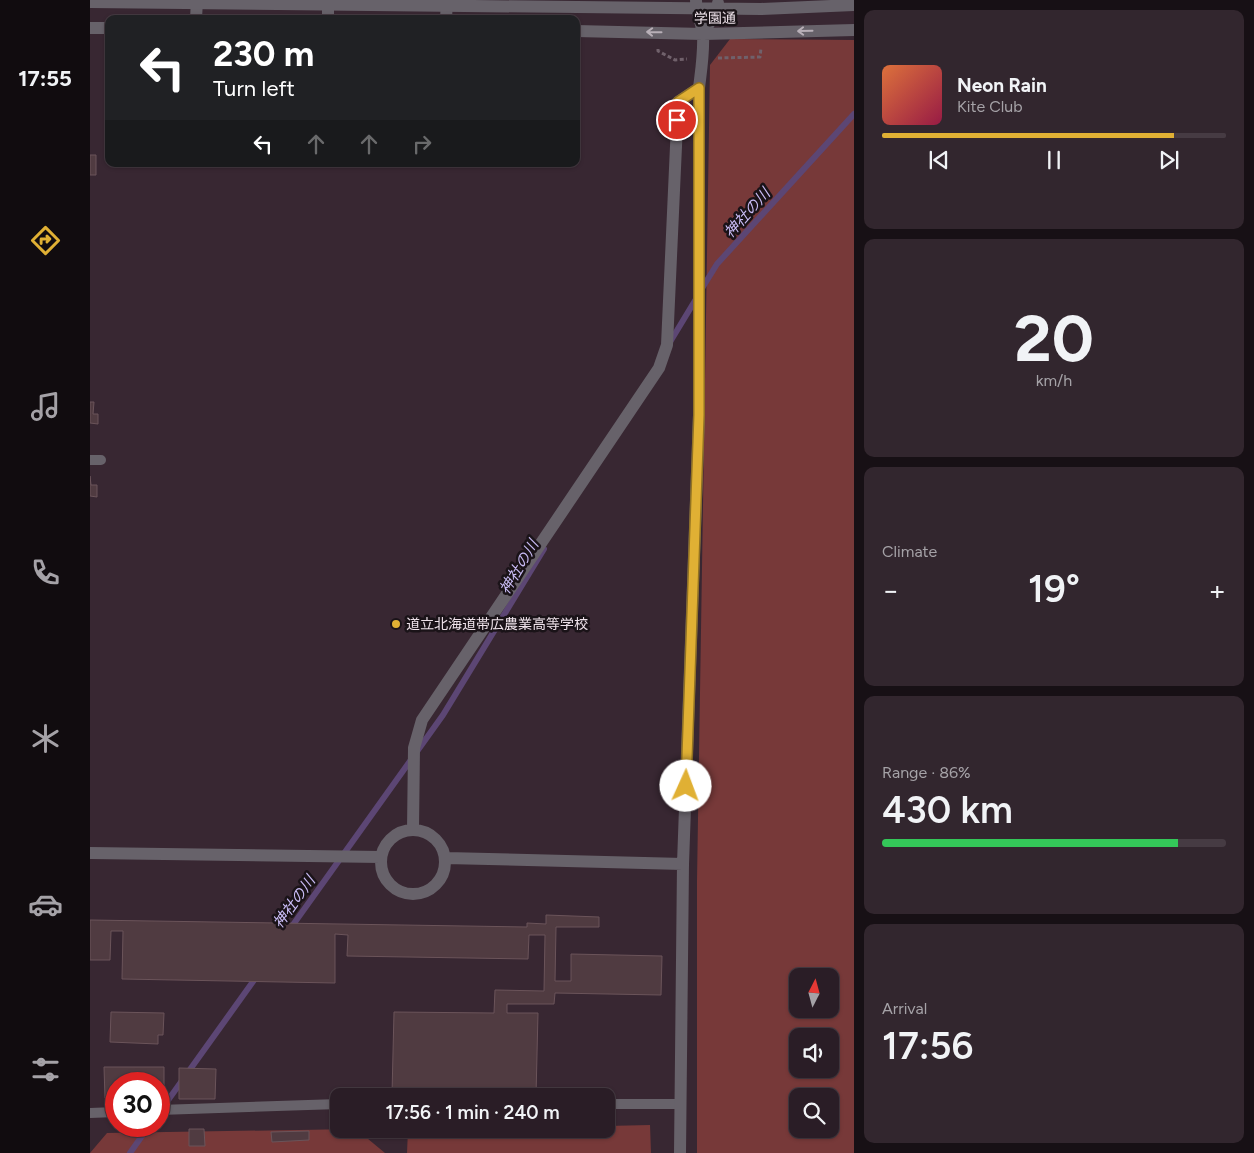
<!DOCTYPE html>
<meta charset="utf-8">
<style>
:root{--surface:#2a1d26;--page:#32262e;--text:#f1f3f6;--muted:#a5a2a7;--line:#463b43;--accent:#e0b034}
body{margin:0;font-family:Figtree,"Noto Sans JP",sans-serif;background:var(--page);color:var(--text);height:100vh;display:flex;flex-direction:column;font-size:19px;white-space:nowrap}
*{box-sizing:border-box;margin:0}
p{font-size:16px;color:var(--muted)}
.icon{flex:none;width:28px;height:28px;fill:none;stroke:currentColor;stroke-width:2;stroke-linecap:round;stroke-linejoin:round}
.map{position:relative;flex:1;overflow:hidden}
.details{display:flex;flex-direction:column;gap:10px;padding:10px;background:#171015;width:400px}
.details>*{flex:none}
.hud{position:absolute;left:15px;top:15px;width:475px;height:152px;border-radius:10px;box-shadow:0 1px 4px #0004,0 0 0 1px var(--line);background:#202124;color:#fff;overflow:hidden}
.needle{width:32px;rotate:6deg}
.buttons{position:absolute;left:699px;top:968px;display:grid;gap:10px}
.buttons a{display:grid;place-items:center;width:50px;height:50px;border-radius:10px;background:var(--surface);box-shadow:0 1px 4px #0004,0 0 0 1px var(--line);font-size:25px}
.speed{position:absolute;left:15px;top:1072px;display:flex;gap:10px;font-size:25px;font-weight:700;text-align:center}
.speed>*{display:grid;place-content:center;width:65px;height:65px;border-radius:50%;background:var(--surface);box-shadow:0 1px 4px #0004,0 0 0 1px var(--line);line-height:1}
.speed .limit{border:8px solid #d22;background:#fff;color:#111}
.pin{position:absolute;display:grid;place-items:center;width:42px;height:42px;color:#fff;margin:-21px;border:2px solid #fff;border-radius:50%;box-shadow:0 1px 5px #0007}
.me{position:absolute;width:55px;margin:-28px;rotate:2deg;stroke-linejoin:round;filter:drop-shadow(0 0 4px #0008)}
.turn{display:flex;align-items:center;gap:18px;height:105px;padding:0 25px;font-size:22px}
.turn .icon{width:65px;height:65px;stroke-width:2.5}
.turn b{display:block;font-size:35px;line-height:42px}
.lanes{display:flex;align-items:center;height:48px;padding:0 25px;background:#0003;justify-content:center;gap:25px;direction:ltr}
.lanes .off{opacity:.35}
.big{font-size:38px;font-weight:600;line-height:1.1}
.details .tile{flex:1;display:flex;flex-direction:column;justify-content:center;gap:8px;min-width:0;padding:0 18px;border-radius:10px;background:var(--page)}
.details .dial{align-items:center;gap:0}
.dial b{font-size:65px;line-height:1}
.song{display:flex;align-items:center;gap:15px}
.cover{width:60px;height:60px;border-radius:8px;background:linear-gradient(135deg,hsl(20 70% 55%),hsl(340 70% 35%))}
.played{height:5px;border-radius:2px;background:linear-gradient(90deg,var(--accent) 85%,var(--line) 85%)}
.keys{display:flex;justify-content:space-around;direction:ltr}
.heat{display:flex;justify-content:space-between;align-items:center;font-size:28px;direction:ltr}
.charge{height:8px;border-radius:4px;background:linear-gradient(90deg,#34c759 86%,var(--line) 0)}
.trip{position:absolute;left:240px;top:1088px;width:285px;height:50px;border-radius:10px;background:var(--surface);box-shadow:0 1px 4px #0004,0 0 0 1px var(--line);font-weight:600;line-height:50px;text-align:center}
main{display:flex;flex:1;min-height:0}
.dock{display:flex;flex-direction:column;width:90px;justify-content:space-around;align-items:center;background:#110c0f;color:var(--muted)}
.dock .icon{width:35px;height:35px}
.dock .active{color:var(--accent)}
.dock b{font-size:22px;color:var(--text)}
.map>svg:first-child{display:block}
.green{fill:#773939;fill-rule:evenodd}
.lines{fill:none;stroke-linecap:round;stroke-linejoin:round}
.stream{stroke:#5c4674;stroke-width:6}
.building{fill:#503b41;stroke:#6b545a}
.path{stroke:#70616b;stroke-width:3;stroke-dasharray:4 2.5;stroke-linecap:butt}
.service{stroke:#67626a;stroke-width:10}
.minor{stroke:#67626a;stroke-width:12}
.tertiary{stroke:#67626a;stroke-width:12}
.oneway{stroke:#b8afb7}
.route-casing{stroke:#927222;stroke-width:12}
.route{stroke:#e0b034;stroke-width:9}
.poi-dot{fill:#e0b034;stroke:#1a1318;stroke-width:2}
.labels{text-anchor:middle;stroke-width:5;stroke-linejoin:round;paint-order:stroke}
.street-label{font-size:14px;fill:#eee2ea;stroke:#1a1318}
.poi-label{font-size:14px;fill:#eee2ea;stroke:#1a1318;text-anchor:start}
.water-label{font-size:15px;font-style:italic;fill:#c9bcf5;stroke:#1a1318}
</style>
<main>
<nav class="dock">
<b>17:55</b>
<svg class="icon active" aria-label="directions" viewBox="0 0 24 24"><path d="M12 3l9 9-9 9-9-9zM9 14v-3h6M13 9l2 2-2 2"/></svg>
<svg class="icon" aria-label="music" viewBox="0 0 24 24"><path d="M9 18V5l10-2v13"/><circle cx="6" cy="18" r="3"/><circle cx="16" cy="16" r="3"/></svg>
<svg class="icon" aria-label="phone" viewBox="0 0 24 24"><path d="M5 4h4l2 5-3 2q2 4 5 5l2-3 5 2v4C11 20 4 13 5 4z"/></svg>
<svg class="icon" aria-label="climate" viewBox="0 0 24 24"><path d="M12 3v18M4 7l16 10M4 17L20 7"/></svg>
<svg class="icon" aria-label="car" viewBox="0 0 24 24"><path d="M5 17H2v-5l4-1 3-4h7l3 4 3 1v5h-3M9 17h6M6 11h13"/><circle cx="7" cy="17" r="2"/><circle cx="17" cy="17" r="2"/></svg>
<svg class="icon" aria-label="filters" viewBox="0 0 24 24"><path d="M4 7h16M4 17h16"/><circle cx="9" cy="7" r="2"/><circle cx="15" cy="17" r="2"/></svg>
</nav>
<div class="map">
<svg width="764" height="1153" viewBox="0 0 764 1153">
<rect width="100%" height="100%" fill="#382732"/>
<!-- green -->
<path class="green" d="M 640,39 L 764,40 L 764,1153 L 607,1153 L 607,881 L 620,65 ZM 708,976 L 740,976 L 740,1009 L 708,1009 ZM 708,1036 L 740,1036 L 740,1069 L 708,1069 ZM 708,1096 L 740,1096 L 740,1129 L 708,1129 Z
M 560,1125 L 561,1153 L 317,1153 L 318,1129 L 516,1129 L 516,1126 Z
M 266,1129 L 295,1153 L 0,1153 L 17,1133 Z"/>
<g class="lines">
<!-- stream -->
<path class="stream" d="M 611,290 L 627,264 L 764,114
M 580,342 L 606,299
M 200,929 L 353,715 L 454,549
M 71,1110 L 167,976
M 40,1153 L 59,1126"/>
</g>
<!-- building -->
<path class="building" d="M 0,155 L 6,155 L 6,175 L 0,175 Z
M 0,402 L 4,402 L 3,414 L 8,414 L 8,424 L 0,423 Z
M 0,476 L 1,485 L 7,485 L 7,497 L 0,496 Z
M 456,915 L 509,917 L 509,927 L 466,927 L 465,981 L 481,981 L 481,954 L 572,956 L 571,995 L 465,993 L 464,1004 L 417,1004 L 417,1013 L 448,1013 L 446,1096 L 302,1094 L 304,1012 L 404,1013 L 405,990 L 454,991 L 455,935 L 439,935 L 438,959 L 257,956 L 258,935 L 245,934 L 245,983 L 32,979 L 33,931 L 21,931 L 20,960 L 0,960 L 0,920 L 437,927 L 437,923 L 456,924 Z
M 21,1012 L 74,1013 L 73,1035 L 68,1035 L 68,1044 L 20,1042 Z
M 14,1067 L 74,1067 L 74,1097 L 69,1097 L 69,1084 L 26,1084 L 26,1098 L 15,1098 Z
M 89,1068 L 126,1069 L 125,1099 L 89,1099 Z
M 99,1129 L 114,1129 L 115,1146 L 99,1146 Z
M 219,1131 L 219,1140 L 182,1142 L 181,1132 Z"/>
<g class="lines">
<!-- path -->
<path class="path" d="M 568,49 L 568,51 L 585,60 L 597,59
M 628,58 L 670,57 L 671,48"/>
<!-- service -->
<path class="service" d="M 0,460 L 11,460
M 516,1104 L 590,1104
M 69,1110 L 249,1104
M 0,1113 L 26,1112"/>
<!-- minor -->
<path class="minor" d="M 106,19 L 107,0
M 238,19 L 238,0
M 356,19 L 357,0
M291 862a32 32 0 1 1 64 0a32 32 0 1 1-64 0Z
M 323,830 L 324,748 L 332,720 L 569,368 L 577,345 L 588,102 L 609,88
M 0,853 L 291,857
M 356,858 L 593,864
M 590,1153 L 593,864 L 609,415 L 609,88"/>
<!-- tertiary -->
<path class="tertiary" d="M 606,0 C 606,13 612,23 613,35 C 614,53 611,71 609,88
M 0,2 L 671,9 L 764,5
M 0,28 L 19,28
M 486,31 L 613,34 L 764,30
M 613,34 L 628,8 L 628,3"/>
</g>
<!-- one-way arrows -->
<defs><path id="oneway-shaft" d="M-6 0H5M1.5-3L5.5 0L1.5 3" fill="none" stroke-width="1.6" stroke-linecap="round" stroke-linejoin="round" transform="scale(1.25)"/></defs>
<g class="oneway">
<use href="#oneway-shaft" transform="translate(715 31) rotate(179)"/>
<use href="#oneway-shaft" transform="translate(564 32) rotate(-179)"/>
</g>
<g class="lines">
<!-- route casing -->
<g class="route-casing">
<path id="route" d="M 587,120 L 588,102 L 609,88 L 609,415 L 596,786"/>
</g>
<!-- route -->
<use href="#route" class="route"/>
</g>
<!-- markers -->
<circle class="poi-dot" cx="306" cy="624" r="5"/>
<g class="labels">
<!-- street labels -->
<g class="street-label">
<text transform="translate(625 18) rotate(-1)" y="5">学園通</text>
</g>
<!-- poi labels -->
<g class="poi-label">
<text x="316" y="629">道立北海道帯広農業高等学校</text>
</g>
<!-- water labels -->
<g class="water-label">
<text transform="translate(657 213) rotate(-48)" y="5">神社の川</text>
<text transform="translate(429 567) rotate(-59)" y="5">神社の川</text>
<text transform="translate(204 902) rotate(-54)" y="5">神社の川</text>
</g>
</g>
</svg>
<div class="buttons">
<a><svg class="needle" viewBox="-14 -14 28 28"><path d="M0-13l5 13h-10z" fill="#e53935"/><path d="M0 13l5-13h-10z" fill="#a5a2a7"/></svg></a>
<a><svg class="icon" aria-label="sound" viewBox="0 0 24 24"><path d="M4 9h4l5-4v14l-5-4H4zM17 9q2 3 0 6"/></svg></a>
<a><svg class="icon" aria-label="search" viewBox="0 0 24 24"><circle cx="10" cy="10" r="6"/><path d="M15 15l6 6"/></svg></a>
</div>
<div class="speed"><div class="limit">30</div></div>
<div class="pin" style="left:587px;top:120px;background:#d93025"><svg class="icon" aria-label="arrive" viewBox="0 0 24 24"><path d="M6 21V4h12l-3 4 3 4H6"/></svg></div>
<svg class="me" style="left:596px;top:786px" viewBox="-20 -20 40 40"><circle r="19" fill="#fff"/><path d="M0-13L10 11 0 6-10 11z" fill="#e0b034"/></svg>
<div class="trip">17:56 · 1 min · 240 m</div>
<div class="hud">
<div class="turn"><svg class="icon" aria-label="left" viewBox="0 0 24 24"><path d="M17 20v-9H6M10 6l-5 5 5 5"/></svg><div><b>230 m</b>Turn left</div></div>
<div class="lanes"><svg class="icon" aria-label="left" viewBox="0 0 24 24"><path d="M17 20v-9H6M10 6l-5 5 5 5"/></svg><svg class="icon off" aria-label="ahead" viewBox="0 0 24 24"><path d="M12 20V5M6 11l6-6 6 6"/></svg><svg class="icon off" aria-label="ahead" viewBox="0 0 24 24"><path d="M12 20V5M6 11l6-6 6 6"/></svg><svg class="icon off" aria-label="right" viewBox="0 0 24 24"><path d="M7 20v-9h11M14 6l5 5-5 5"/></svg></div>
</div>
</div>
<section class="details">
<div class="tile">
<div class="song"><i class="cover"></i><div><b>Neon Rain</b><p>Kite Club</p></div></div>
<div class="played"></div>
<div class="keys"><svg class="icon" aria-label="previous" viewBox="0 0 24 24"><path d="M18 5L8 12l10 7zM5 5v14"/></svg><svg class="icon" aria-label="pause" viewBox="0 0 24 24"><path d="M8 5v14M16 5v14"/></svg><svg class="icon" aria-label="next" viewBox="0 0 24 24"><path d="M6 5l10 7-10 7zM19 5v14"/></svg></div>
</div>
<div class="tile dial"><b>20</b><p>km/h</p></div>
<div class="tile"><p>Climate</p>
<div class="heat"><a>−</a><b class="big">19°</b><a>+</a></div>
</div>
<div class="tile"><p>Range · 86%</p><b class="big">430 km</b><div class="charge"></div></div>
<div class="tile"><p>Arrival</p><b class="big">17:56</b></div>
</section>
</main>
